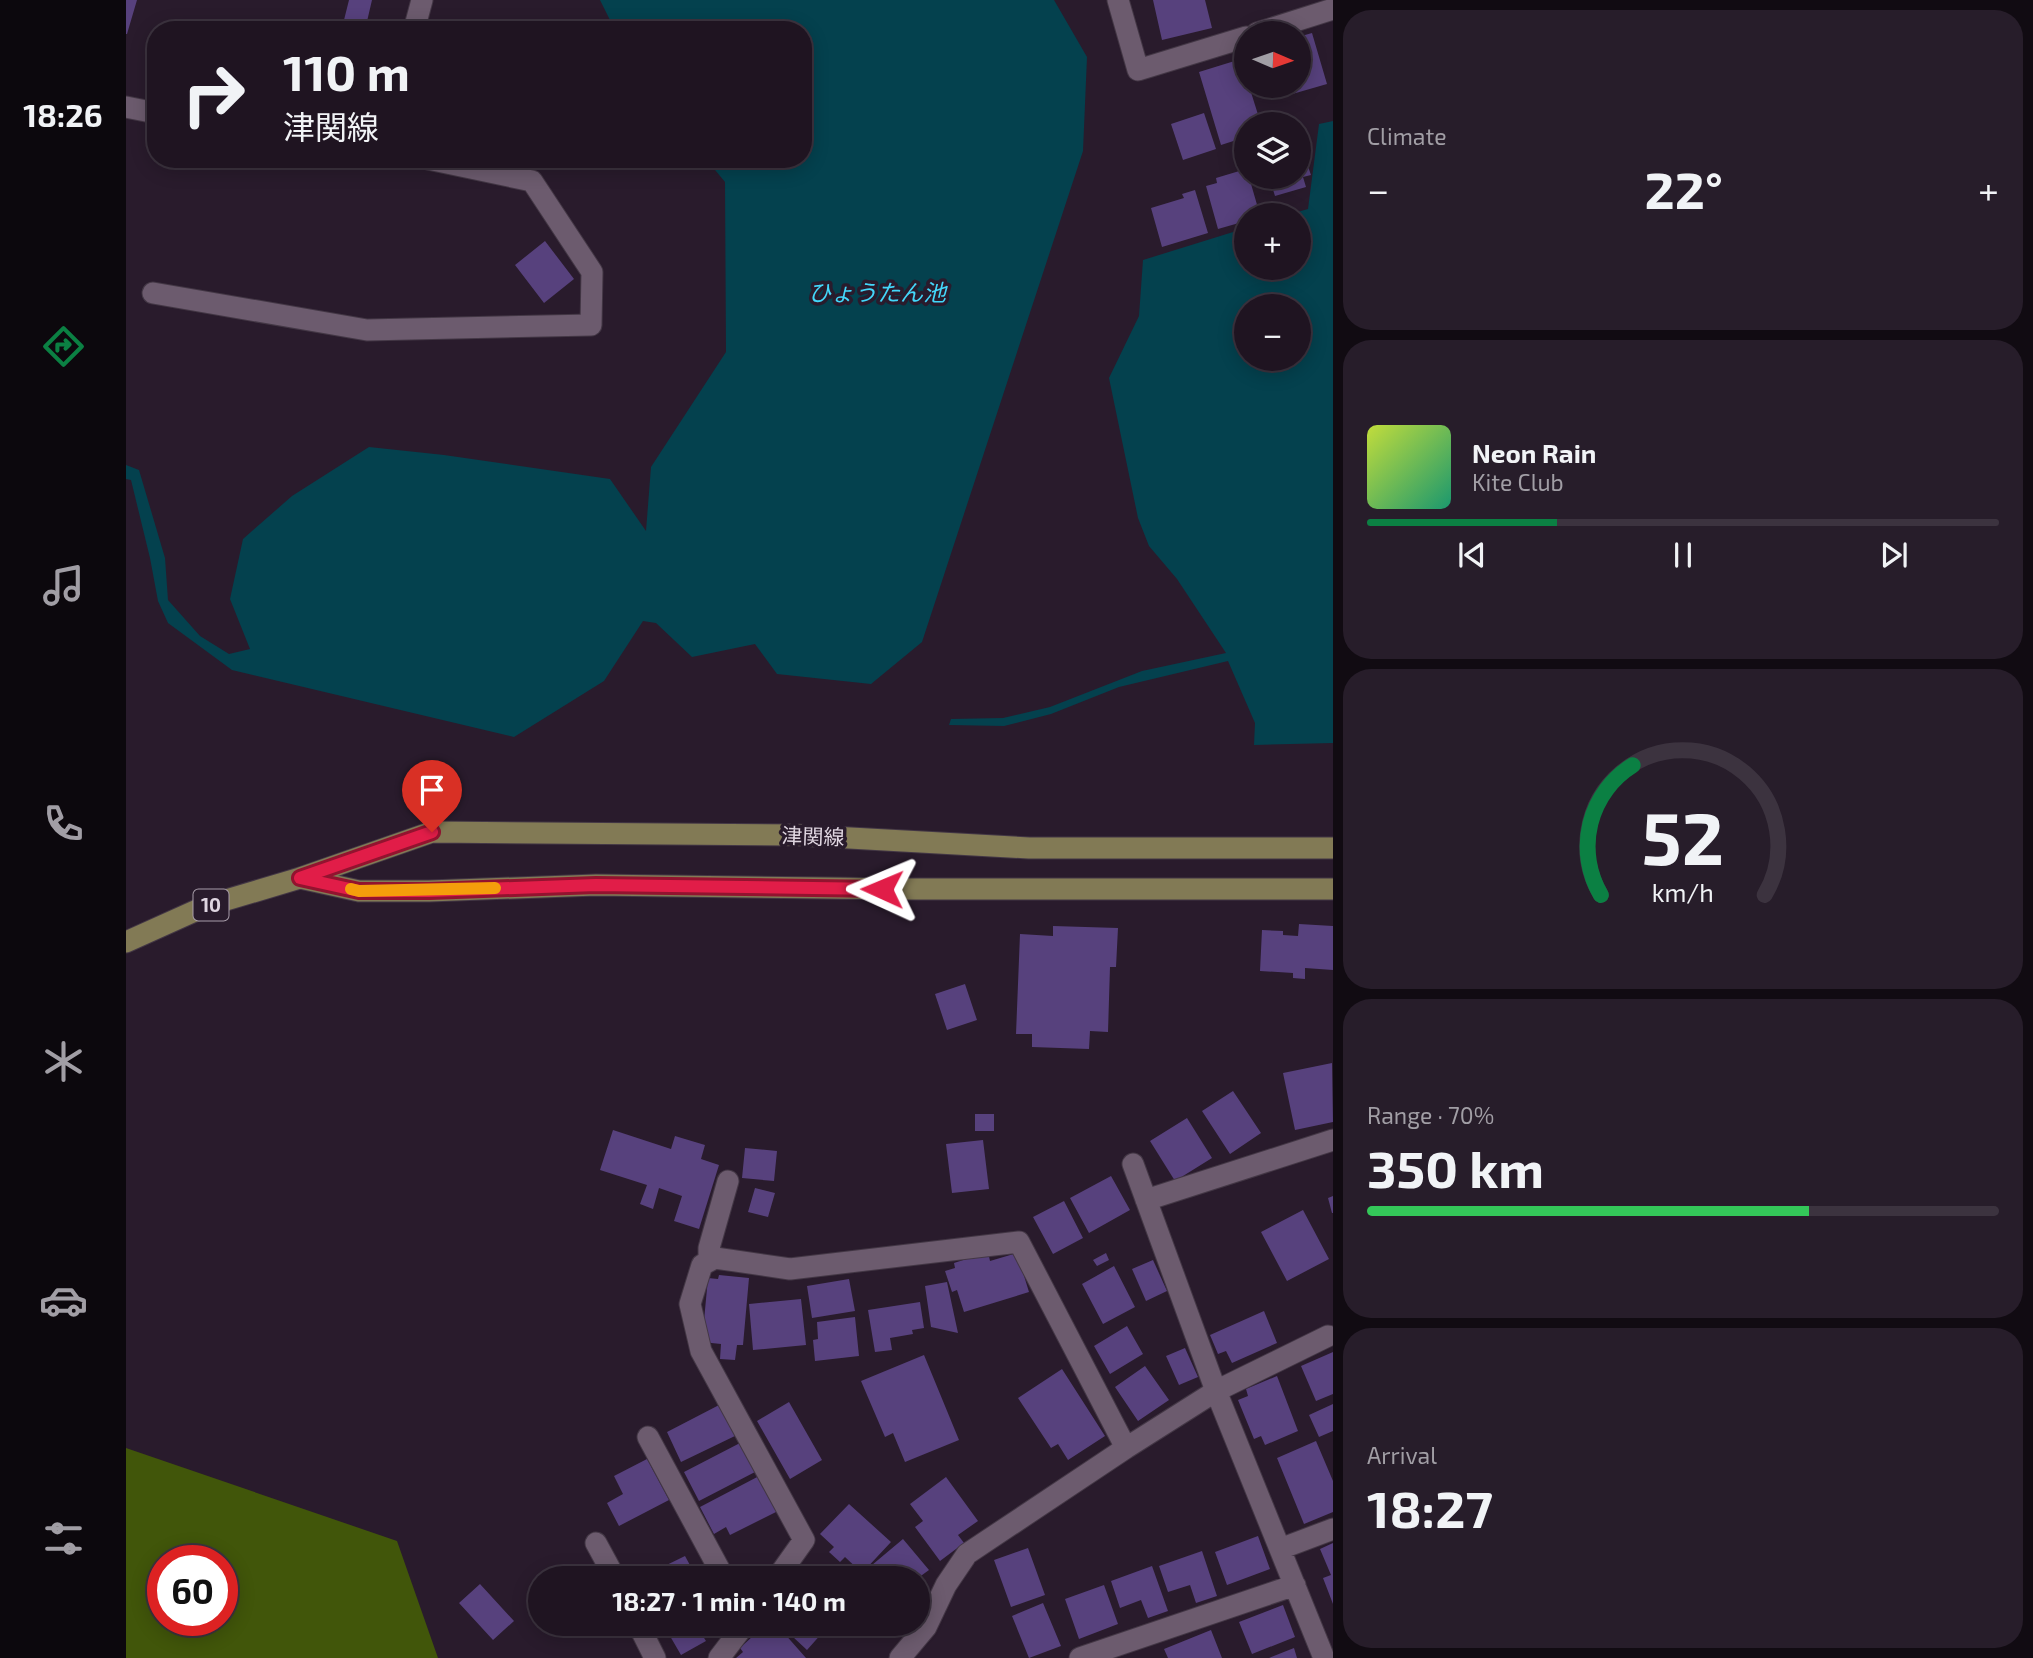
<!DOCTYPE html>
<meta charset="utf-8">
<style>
:root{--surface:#1f1421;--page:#271d2a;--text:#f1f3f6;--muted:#a19ea5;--line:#3c333f;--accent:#0b8043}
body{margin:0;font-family:"Exo 2","Noto Sans JP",sans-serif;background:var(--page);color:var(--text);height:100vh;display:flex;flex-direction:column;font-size:26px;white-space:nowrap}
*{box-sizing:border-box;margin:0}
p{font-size:23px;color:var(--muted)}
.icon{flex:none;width:38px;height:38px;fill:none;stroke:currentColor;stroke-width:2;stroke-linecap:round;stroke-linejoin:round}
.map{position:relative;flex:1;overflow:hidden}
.sheet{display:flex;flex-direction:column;gap:10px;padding:10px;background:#110b12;width:700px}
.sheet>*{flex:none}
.top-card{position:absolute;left:21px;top:21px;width:665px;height:147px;border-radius:28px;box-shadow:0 4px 18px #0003,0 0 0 2px var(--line);background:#1f1421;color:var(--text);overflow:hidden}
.needle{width:46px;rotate:92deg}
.buttons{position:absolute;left:1108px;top:21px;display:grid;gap:14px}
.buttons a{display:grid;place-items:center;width:77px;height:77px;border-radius:50%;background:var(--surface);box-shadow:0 4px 18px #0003,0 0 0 2px var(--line);font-size:35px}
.speed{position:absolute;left:21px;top:1545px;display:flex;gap:14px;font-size:35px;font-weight:700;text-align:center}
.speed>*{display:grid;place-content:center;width:91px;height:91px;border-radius:50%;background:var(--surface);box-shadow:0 4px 18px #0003,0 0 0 2px var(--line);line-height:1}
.speed .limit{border:10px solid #d22;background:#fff;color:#111}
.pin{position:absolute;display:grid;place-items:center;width:60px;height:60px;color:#fff;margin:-72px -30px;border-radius:50% 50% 50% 0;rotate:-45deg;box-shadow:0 0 7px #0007}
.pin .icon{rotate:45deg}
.me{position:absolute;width:77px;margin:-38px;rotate:271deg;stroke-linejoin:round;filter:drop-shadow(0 0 5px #0008)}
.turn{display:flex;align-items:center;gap:24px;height:147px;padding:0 21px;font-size:32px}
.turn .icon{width:91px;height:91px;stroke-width:2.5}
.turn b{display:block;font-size:49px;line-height:60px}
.big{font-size:52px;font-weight:700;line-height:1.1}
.sheet .card{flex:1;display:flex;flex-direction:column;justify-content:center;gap:10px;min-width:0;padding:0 24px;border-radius:28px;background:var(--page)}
.sheet .dial{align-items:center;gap:0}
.dial svg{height:182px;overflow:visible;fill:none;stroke:var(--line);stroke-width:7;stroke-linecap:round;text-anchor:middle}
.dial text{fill:var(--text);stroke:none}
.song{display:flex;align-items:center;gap:21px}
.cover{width:84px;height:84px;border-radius:10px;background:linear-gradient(135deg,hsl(70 70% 55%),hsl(160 70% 35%))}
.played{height:7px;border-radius:4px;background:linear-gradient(90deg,var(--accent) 30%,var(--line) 30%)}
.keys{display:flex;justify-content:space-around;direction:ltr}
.heat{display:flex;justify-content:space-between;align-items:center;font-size:38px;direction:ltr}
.charge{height:10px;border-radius:5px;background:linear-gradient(90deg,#34c759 70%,var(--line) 0)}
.trip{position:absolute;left:402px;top:1566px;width:402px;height:70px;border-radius:35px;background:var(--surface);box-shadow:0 4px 18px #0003,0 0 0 2px var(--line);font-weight:700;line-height:70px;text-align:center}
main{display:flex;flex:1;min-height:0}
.menu{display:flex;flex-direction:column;width:126px;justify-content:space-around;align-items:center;background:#0c080d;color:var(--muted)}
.menu .icon{width:49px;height:49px}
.menu .current{color:var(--accent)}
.menu b{font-size:32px;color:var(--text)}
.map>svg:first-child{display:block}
.forest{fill:#41560a;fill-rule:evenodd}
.water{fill:#04414e;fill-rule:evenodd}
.building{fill:#57417d}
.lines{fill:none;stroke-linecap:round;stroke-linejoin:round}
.minor-casing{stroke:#433745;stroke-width:23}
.primary-casing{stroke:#433745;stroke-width:23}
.minor{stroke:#6c5b6e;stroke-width:21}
.primary{stroke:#827a55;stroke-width:21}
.route-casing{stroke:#92132f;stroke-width:18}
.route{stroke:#e11d48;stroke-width:12}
.slow{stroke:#f59e0b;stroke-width:12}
.labels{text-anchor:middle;stroke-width:7;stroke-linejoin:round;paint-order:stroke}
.shield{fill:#291b2c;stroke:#a89daa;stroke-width:2}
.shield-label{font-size:19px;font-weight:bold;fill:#dfd5e0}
.street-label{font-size:21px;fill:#dfd5e0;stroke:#291b2c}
.water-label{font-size:23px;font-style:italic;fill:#43d7fa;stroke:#291b2c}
</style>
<main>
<nav class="menu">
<b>18:26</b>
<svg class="icon current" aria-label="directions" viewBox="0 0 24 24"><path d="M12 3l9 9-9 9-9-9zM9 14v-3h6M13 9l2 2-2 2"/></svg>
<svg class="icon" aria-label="music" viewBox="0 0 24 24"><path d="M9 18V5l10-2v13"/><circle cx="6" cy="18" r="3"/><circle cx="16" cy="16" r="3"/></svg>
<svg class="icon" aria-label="phone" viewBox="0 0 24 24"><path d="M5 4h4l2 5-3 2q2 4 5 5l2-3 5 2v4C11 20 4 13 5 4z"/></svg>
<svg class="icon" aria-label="climate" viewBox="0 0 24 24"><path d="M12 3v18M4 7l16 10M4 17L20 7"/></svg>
<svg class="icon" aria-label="car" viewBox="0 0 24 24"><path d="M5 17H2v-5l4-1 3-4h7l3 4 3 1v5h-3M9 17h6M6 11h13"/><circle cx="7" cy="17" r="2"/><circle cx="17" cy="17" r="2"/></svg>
<svg class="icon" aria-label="filters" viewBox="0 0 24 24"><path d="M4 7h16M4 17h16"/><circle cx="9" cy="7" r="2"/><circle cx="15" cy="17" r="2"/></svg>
</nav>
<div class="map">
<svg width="1207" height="1658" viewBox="0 0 1207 1658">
<rect width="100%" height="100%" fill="#291b2c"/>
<!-- forest -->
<path class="forest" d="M 0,1448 L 271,1541 L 312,1658 L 0,1658 ZM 37,1561 L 96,1561 L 96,1620 L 37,1620 Z"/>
<!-- water -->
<path class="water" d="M 474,0 L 928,0 L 961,57 L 957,151 L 796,642 L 745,684 L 651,674 L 629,644 L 566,657 L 530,623 L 517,621 L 478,681 L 388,737 L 106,670 L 42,623 L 32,601 L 24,558 L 5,480 L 0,479 L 0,465 L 13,470 L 39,558 L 42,600 L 74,636 L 103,654 L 124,649 L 104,599 L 117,539 L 166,496 L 243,447 L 318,455 L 484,479 L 520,531 L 525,467 L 600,352 L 599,182 L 580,159 L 677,159 L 677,30 L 489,30 Z
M 1207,121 L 1207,743 L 1128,745 L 1129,723 L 1102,661 L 993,687 L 925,714 L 878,726 L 823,725 L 825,719 L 877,718 L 924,707 L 1016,671 L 1100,653 L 1051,579 L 1023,546 L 1012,518 L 983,378 L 1013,316 L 1017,260 L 1120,228 L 1120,268 L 1172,268 L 1172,215 L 1161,215 L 1182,209 L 1193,124 ZM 1120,306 L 1172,306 L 1172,359 L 1120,359 Z"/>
<!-- building -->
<path class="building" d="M 0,0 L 11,0 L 1,34 L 0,34 Z
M 223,0 L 246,0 L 239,30 L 216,28 Z
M 1027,0 L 1079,0 L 1086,28 L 1036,40 Z
M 1186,33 L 1201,84 L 1149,99 L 1145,86 L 1172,86 L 1172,37 Z
M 1115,59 L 1120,76 L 1120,86 L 1123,86 L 1135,124 L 1120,124 L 1120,137 L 1095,145 L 1073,72 Z
M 1078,113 L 1090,149 L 1057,160 L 1045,124 Z
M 1178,131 L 1185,153 L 1178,155 L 1185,175 L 1177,177 L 1180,187 L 1149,196 L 1143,177 L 1172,177 L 1172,132 Z
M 1120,169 L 1120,177 L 1123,177 L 1134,215 L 1120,215 L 1120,221 L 1092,229 L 1080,186 L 1091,183 L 1090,178 Z
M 1069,190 L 1082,233 L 1036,247 L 1025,208 L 1058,198 L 1056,194 Z
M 419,241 L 448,279 L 418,303 L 389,265 Z
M 1173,924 L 1207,926 L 1207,970 L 1179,968 L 1179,979 L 1167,978 L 1167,973 L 1134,971 L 1136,930 L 1157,931 L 1157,935 L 1172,936 Z
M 927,926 L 992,928 L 990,967 L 984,967 L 982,1032 L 964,1031 L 963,1049 L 906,1047 L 906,1034 L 890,1034 L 894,934 L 927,936 Z
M 839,984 L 851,1020 L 821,1030 L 809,994 Z
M 1206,1063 L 1207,1122 L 1169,1130 L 1157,1073 Z
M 1107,1091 L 1135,1133 L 1104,1154 L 1076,1111 Z
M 849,1114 L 868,1114 L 868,1131 L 849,1131 Z
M 1061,1118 L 1086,1158 L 1049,1181 L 1024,1141 Z
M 487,1130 L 545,1149 L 549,1136 L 579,1145 L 575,1159 L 593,1165 L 573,1229 L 548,1221 L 556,1196 L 533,1188 L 527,1209 L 514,1204 L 521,1185 L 474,1170 Z
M 857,1140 L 863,1189 L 826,1193 L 820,1144 Z
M 619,1148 L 651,1151 L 648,1181 L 616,1178 Z
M 985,1176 L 1004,1210 L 963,1233 L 944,1198 Z
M 629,1188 L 649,1193 L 642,1217 L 622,1212 Z
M 1207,1196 L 1207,1213 L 1206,1213 L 1202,1198 Z
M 938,1201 L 957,1238 L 927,1254 L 907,1217 Z
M 1177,1210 L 1203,1259 L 1161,1281 L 1135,1232 Z
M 862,1252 L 864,1261 L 891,1253 L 903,1292 L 838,1312 L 831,1290 L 826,1292 L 819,1271 L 829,1268 L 828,1263 Z
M 980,1253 L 983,1260 L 971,1266 L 967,1260 Z
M 1027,1260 L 1041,1291 L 1020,1301 L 1006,1269 Z
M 988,1266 L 1009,1307 L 977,1324 L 956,1284 Z
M 593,1275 L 623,1278 L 617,1345 L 611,1345 L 609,1360 L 594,1359 L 595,1344 L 576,1342 L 582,1278 L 592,1279 Z
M 723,1279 L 729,1311 L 686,1318 L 681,1286 Z
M 821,1282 L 832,1333 L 805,1327 L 799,1286 Z
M 675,1299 L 680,1345 L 627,1350 L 623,1304 Z
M 794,1302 L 798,1328 L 786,1330 L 787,1334 L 764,1338 L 766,1350 L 749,1352 L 742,1310 Z
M 1138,1311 L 1151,1343 L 1106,1363 L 1100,1351 L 1092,1354 L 1084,1335 Z
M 729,1317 L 733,1356 L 689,1361 L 687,1340 L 692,1339 L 691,1322 Z
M 1001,1326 L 1017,1354 L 984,1374 L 968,1346 Z
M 1059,1348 L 1072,1377 L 1053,1385 L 1040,1356 Z
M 1207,1352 L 1207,1394 L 1190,1401 L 1175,1366 Z
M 798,1355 L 833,1440 L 779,1462 L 767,1433 L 759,1437 L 735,1381 Z
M 1019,1366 L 1043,1400 L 1012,1421 L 989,1387 Z
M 936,1369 L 979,1436 L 942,1460 L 932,1444 L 925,1448 L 892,1398 Z
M 1151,1376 L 1172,1431 L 1139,1445 L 1135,1436 L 1128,1439 L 1112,1400 L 1122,1396 L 1120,1389 Z
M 663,1402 L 696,1460 L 664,1479 L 631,1421 Z
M 595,1404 L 611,1435 L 555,1462 L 541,1432 Z
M 1207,1404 L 1207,1431 L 1193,1437 L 1183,1415 Z
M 1190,1441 L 1207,1481 L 1207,1512 L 1178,1524 L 1151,1458 Z
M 614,1443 L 629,1472 L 573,1501 L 558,1472 Z
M 521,1459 L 543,1500 L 493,1526 L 481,1503 L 497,1494 L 488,1476 Z
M 635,1475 L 654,1510 L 604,1535 L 600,1527 L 588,1534 L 574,1507 Z
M 820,1477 L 852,1521 L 832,1535 L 838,1543 L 814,1561 L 789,1527 L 797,1521 L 784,1504 Z
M 723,1504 L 765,1542 L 736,1573 L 719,1557 L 714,1562 L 703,1552 L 708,1547 L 694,1534 Z
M 1132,1536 L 1144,1569 L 1101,1585 L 1089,1552 Z
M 777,1539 L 803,1570 L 792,1578 L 778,1578 L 768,1566 L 756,1576 L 746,1565 Z
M 1207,1543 L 1207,1604 L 1197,1578 L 1205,1575 L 1194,1549 Z
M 902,1548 L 919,1595 L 885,1607 L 868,1560 Z
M 1076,1551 L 1091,1596 L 1070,1603 L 1064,1585 L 1042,1592 L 1033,1566 Z
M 559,1556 L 571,1578 L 514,1578 Z
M 1026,1566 L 1042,1611 L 1022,1618 L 1015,1600 L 994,1608 L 985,1581 Z
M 354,1584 L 388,1621 L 367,1640 L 333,1603 Z
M 978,1585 L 992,1624 L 953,1639 L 939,1599 Z
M 917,1603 L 935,1646 L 903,1658 L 886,1616 Z
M 1157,1605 L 1169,1637 L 1126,1654 L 1113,1622 Z
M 537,1624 L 584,1624 L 573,1630 L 580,1641 L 555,1655 Z
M 640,1624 L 650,1624 L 680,1658 L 610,1658 L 617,1652 L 614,1648 Z
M 653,1624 L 688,1624 L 697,1632 L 681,1650 Z
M 1085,1630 L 1096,1658 L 1042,1658 L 1038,1649 Z
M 1168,1648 L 1171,1658 L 1143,1658 Z"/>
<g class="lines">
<!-- minor casing -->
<g class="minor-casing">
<path id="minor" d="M 992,0 L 1012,70 L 1120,37
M 288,30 L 296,0
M 1131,33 L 1207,9
M 0,107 L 30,113
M 27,293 L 241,330 L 465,325 L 466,272 L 406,181 L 302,159
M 1007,1164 L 1090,1391 L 1198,1658
M 1020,1200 L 1207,1140
M 583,1261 L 583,1248 L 602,1181
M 522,1437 L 598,1578
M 470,1543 L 489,1578
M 1154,1549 L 1207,1529
M 651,1578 L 678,1540 L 575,1351 L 564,1304 L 576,1265 L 589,1258 L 664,1269 L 893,1242 L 1000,1448
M 512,1624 L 529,1658
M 593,1658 L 619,1624
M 774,1658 L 800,1627 L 820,1585 L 841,1554 L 1000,1448 L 1090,1391 L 1202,1336
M 954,1658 L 1169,1585"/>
</g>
<!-- primary casing -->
<g class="primary-casing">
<path id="primary" d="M 174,878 L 233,891 L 303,891 L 470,885 L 782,889 L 1207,889
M 0,942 L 80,906 L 174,878 L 306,832 L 670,835 L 903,848 L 1207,848"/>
</g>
<!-- minor -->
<use href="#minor" class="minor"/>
<!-- primary -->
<use href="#primary" class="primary"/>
</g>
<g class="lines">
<!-- route casing -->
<g class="route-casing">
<path id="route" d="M 306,832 L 174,878 L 233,891 L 303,891 L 470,885 L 756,889"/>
</g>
<!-- route -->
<use href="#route" class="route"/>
<!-- slow -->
<path class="slow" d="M 225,889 L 233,891 L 369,888"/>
</g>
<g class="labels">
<!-- shield labels -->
<rect class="shield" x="67.5" y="889.5" width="35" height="31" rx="5"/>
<g class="shield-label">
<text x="85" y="912">10</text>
</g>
<!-- street labels -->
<g class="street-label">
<text transform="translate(687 837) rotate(2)" y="7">津関線</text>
</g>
<!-- water labels -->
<g class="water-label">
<text x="751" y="301">ひょうたん池</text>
</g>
</g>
</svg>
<div class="buttons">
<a><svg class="needle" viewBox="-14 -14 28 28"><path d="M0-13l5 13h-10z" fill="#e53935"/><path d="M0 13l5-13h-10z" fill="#a19ea5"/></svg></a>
<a><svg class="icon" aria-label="layers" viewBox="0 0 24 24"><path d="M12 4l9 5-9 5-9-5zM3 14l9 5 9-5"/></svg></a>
<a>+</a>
<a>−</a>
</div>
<div class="speed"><div class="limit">60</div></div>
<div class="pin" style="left:306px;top:832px;background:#d93025"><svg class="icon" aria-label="arrive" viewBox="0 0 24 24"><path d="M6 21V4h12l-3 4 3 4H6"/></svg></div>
<svg class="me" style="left:756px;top:889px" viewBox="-20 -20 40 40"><path d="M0-17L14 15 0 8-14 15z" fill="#e11d48" stroke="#fff" stroke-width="4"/></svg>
<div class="trip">18:27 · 1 min · 140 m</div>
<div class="top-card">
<div class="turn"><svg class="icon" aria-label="right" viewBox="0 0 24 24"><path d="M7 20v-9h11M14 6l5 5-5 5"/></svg><div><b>110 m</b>津関線</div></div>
</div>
</div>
<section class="sheet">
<div class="card"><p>Climate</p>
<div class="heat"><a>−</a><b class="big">22°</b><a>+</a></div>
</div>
<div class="card">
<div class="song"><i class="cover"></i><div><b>Neon Rain</b><p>Kite Club</p></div></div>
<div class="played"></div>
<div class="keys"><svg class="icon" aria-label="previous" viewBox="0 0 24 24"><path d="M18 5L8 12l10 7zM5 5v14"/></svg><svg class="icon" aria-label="pause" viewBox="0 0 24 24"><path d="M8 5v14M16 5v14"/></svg><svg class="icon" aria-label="next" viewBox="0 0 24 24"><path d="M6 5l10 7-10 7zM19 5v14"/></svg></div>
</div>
<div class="card dial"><svg viewBox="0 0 100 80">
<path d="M14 69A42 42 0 1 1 86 69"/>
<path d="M14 69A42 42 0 0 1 28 12" stroke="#0b8043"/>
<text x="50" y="56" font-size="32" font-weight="700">52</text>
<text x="50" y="72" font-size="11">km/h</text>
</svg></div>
<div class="card"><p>Range · 70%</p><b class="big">350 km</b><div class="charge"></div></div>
<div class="card"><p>Arrival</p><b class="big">18:27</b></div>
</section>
</main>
